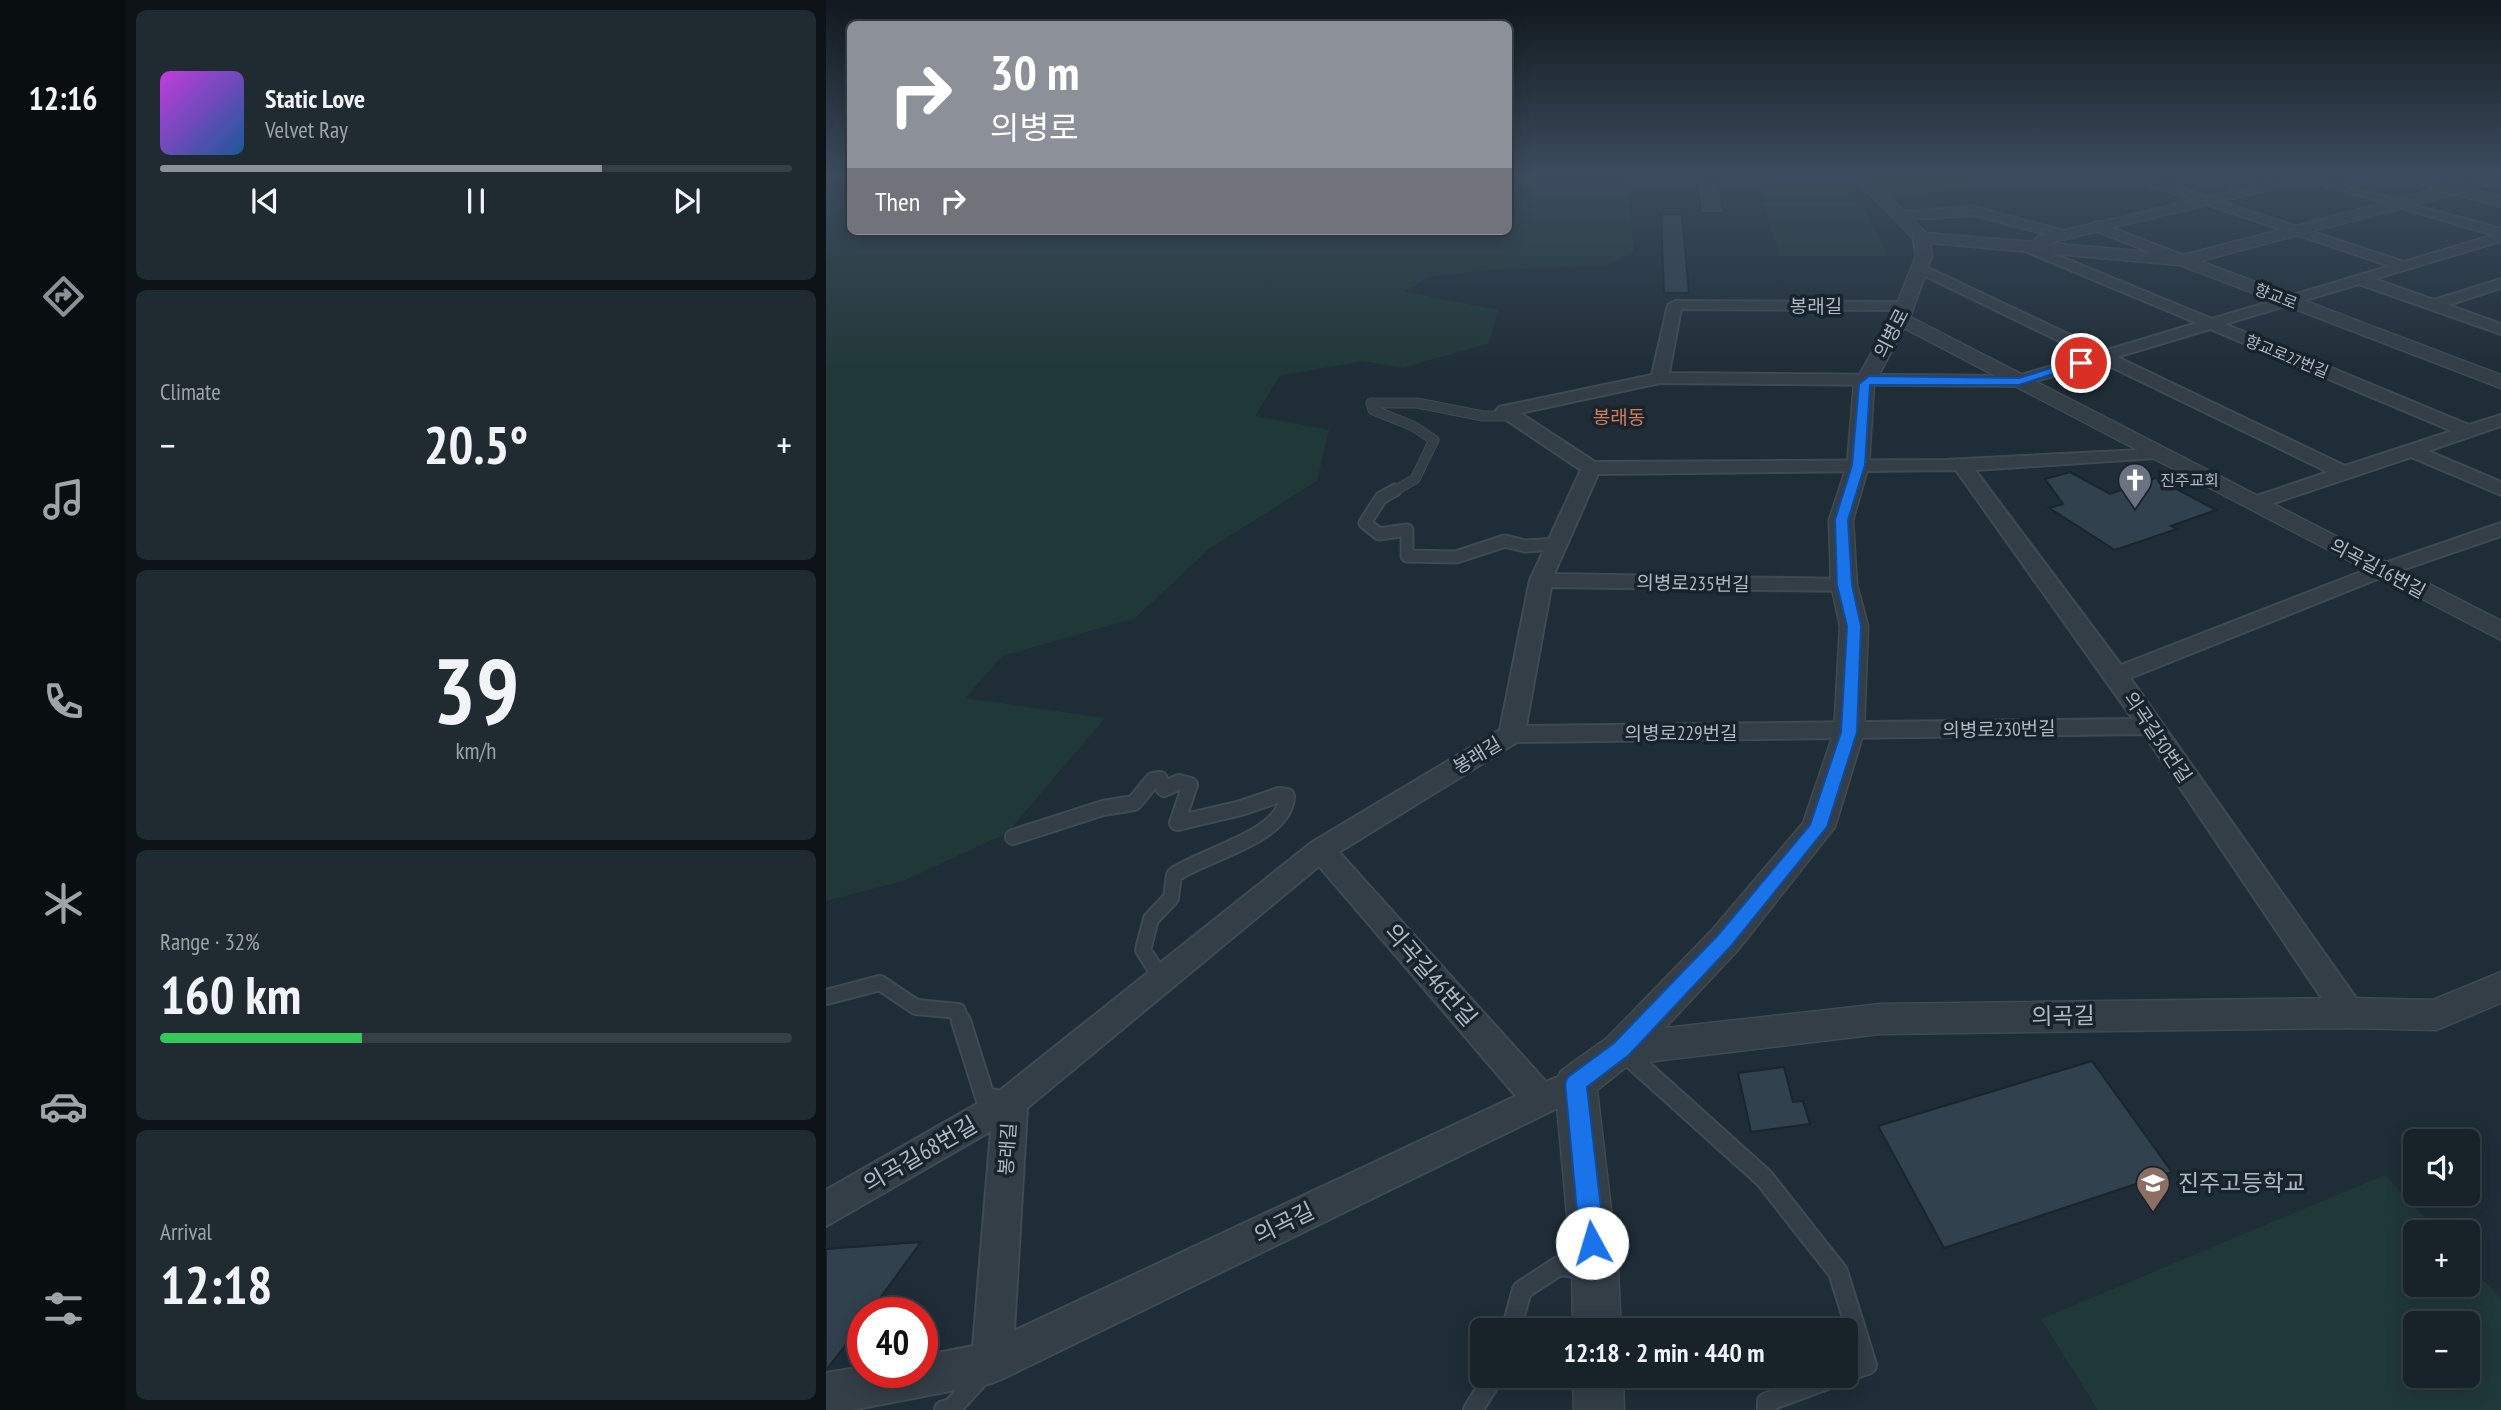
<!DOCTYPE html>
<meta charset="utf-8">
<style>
:root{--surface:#172229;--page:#202a31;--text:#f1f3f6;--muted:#9ea4a8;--line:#363f46;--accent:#8c9099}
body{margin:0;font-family:"PT Sans Narrow","Noto Sans KR",sans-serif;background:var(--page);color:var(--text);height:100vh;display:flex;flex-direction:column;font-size:26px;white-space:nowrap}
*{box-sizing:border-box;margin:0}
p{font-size:23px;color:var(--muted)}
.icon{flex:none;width:38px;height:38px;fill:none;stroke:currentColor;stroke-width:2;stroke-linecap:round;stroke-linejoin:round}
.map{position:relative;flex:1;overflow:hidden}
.drawer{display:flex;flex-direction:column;gap:10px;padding:10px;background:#0d1317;width:700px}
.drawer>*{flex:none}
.hud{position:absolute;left:21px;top:21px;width:665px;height:214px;border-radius:10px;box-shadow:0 4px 18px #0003,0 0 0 2px var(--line);background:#8c9099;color:#fff;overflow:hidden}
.controls{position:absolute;left:1577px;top:1129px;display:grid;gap:14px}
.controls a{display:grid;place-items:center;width:77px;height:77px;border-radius:10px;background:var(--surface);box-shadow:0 4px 18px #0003,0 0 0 2px var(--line);font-size:35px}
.speed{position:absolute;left:21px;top:1297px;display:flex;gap:14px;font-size:35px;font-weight:700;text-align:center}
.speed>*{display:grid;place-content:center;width:91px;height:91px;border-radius:50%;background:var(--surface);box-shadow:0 4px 18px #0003,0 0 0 2px var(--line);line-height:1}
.speed .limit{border:10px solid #d22;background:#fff;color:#111}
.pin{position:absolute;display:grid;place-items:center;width:60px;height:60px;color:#fff;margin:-30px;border:4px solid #fff;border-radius:50%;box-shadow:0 2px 7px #0007}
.me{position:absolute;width:77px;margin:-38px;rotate:354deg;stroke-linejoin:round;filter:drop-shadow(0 0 5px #0008)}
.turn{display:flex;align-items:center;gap:24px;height:147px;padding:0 28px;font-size:32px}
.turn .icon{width:91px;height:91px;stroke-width:2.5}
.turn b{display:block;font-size:49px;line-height:60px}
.then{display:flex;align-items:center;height:66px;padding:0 28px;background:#0003;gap:14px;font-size:26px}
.big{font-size:52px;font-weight:600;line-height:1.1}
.drawer .card{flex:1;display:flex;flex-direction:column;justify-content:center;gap:10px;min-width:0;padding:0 24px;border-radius:10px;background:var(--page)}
.drawer .dial{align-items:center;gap:0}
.dial b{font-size:91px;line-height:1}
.song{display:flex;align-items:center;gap:21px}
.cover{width:84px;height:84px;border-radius:10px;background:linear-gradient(135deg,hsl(290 70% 55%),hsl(210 70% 35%))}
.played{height:7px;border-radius:4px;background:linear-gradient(90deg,var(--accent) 70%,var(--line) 70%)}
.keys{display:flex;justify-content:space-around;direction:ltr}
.heat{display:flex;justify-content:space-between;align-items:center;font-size:38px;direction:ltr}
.charge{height:10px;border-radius:5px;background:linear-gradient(90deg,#34c759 32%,var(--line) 0)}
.trip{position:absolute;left:644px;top:1318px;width:388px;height:70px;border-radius:10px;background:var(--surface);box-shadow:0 4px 18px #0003,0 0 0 2px var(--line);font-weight:600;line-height:70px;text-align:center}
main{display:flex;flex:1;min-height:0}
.menu{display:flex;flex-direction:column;width:126px;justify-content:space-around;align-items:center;background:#090e10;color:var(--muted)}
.menu .icon{width:49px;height:49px}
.menu .on{color:var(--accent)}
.menu b{font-size:32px;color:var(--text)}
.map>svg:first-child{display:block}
.green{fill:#213838;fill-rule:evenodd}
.building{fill:#31414e;stroke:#1a252e;stroke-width:2}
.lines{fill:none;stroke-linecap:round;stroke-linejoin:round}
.service-far3-casing{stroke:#3f4a54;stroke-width:11}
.service-far2-casing{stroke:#3f4a54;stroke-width:15}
.service-far1-casing{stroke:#3f4a54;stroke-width:18}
.service-casing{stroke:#3f4a54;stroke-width:22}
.minor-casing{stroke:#3f4a54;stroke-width:4}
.tertiary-casing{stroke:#3f4a54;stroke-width:3}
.service-far3{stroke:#333e47;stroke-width:9}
.service-far2{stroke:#333e47;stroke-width:11}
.service-far1{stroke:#333e47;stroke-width:14}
.service{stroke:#333e47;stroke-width:18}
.minor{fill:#333e47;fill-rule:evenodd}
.tertiary{fill:#333e47;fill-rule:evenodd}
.route{fill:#1a73e8;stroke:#114b97;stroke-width:2}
.labels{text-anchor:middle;stroke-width:7;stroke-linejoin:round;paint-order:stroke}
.far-street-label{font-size:16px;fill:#adb9c4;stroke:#19232c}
.far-poi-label{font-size:16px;fill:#adb9c4;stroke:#19232c;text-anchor:start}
.street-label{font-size:19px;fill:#adb9c4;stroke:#19232c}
.far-quarter-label{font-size:19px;fill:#d47e59;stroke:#19232c}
.near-street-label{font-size:23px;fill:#adb9c4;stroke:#19232c}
.near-poi-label{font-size:23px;fill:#adb9c4;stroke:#19232c;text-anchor:start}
</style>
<main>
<nav class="menu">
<b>12:16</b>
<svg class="icon on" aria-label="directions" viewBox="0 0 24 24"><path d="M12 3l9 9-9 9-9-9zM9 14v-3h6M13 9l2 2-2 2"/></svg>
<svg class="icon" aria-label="music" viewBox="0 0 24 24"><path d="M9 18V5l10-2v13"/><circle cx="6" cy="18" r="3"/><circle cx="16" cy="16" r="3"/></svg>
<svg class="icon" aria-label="phone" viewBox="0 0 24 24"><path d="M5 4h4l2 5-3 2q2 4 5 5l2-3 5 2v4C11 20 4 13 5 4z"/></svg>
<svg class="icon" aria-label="climate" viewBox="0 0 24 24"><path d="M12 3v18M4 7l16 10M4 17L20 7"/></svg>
<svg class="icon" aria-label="car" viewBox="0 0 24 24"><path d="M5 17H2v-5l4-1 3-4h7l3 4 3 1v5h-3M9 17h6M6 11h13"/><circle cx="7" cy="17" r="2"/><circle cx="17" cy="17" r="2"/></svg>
<svg class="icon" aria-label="filters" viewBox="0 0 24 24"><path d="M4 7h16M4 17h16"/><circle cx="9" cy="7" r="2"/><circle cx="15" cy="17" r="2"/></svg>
</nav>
<section class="drawer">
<div class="card">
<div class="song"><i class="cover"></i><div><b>Static Love</b><p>Velvet Ray</p></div></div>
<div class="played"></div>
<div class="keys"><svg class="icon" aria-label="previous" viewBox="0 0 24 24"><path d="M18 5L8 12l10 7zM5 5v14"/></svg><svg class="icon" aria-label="pause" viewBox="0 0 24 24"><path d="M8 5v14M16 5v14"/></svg><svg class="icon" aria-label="next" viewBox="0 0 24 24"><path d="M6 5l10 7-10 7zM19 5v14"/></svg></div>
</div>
<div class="card"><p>Climate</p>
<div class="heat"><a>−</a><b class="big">20.5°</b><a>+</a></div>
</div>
<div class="card dial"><b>39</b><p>km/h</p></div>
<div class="card"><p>Range · 32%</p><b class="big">160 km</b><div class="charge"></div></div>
<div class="card"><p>Arrival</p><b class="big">12:18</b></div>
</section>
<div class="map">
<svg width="1675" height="1410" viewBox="0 0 1675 1410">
<rect width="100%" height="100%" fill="#1f2d37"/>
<!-- green -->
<path class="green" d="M 0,175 L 24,175 L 24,231 L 682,231 L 683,175 L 800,175 L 808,251 L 779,266 L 659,270 L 603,277 L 578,292 L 672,310 L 663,343 L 577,368 L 536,361 L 454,376 L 429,416 L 503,430 L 491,481 L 383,549 L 309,618 L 176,656 L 139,698 L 279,718 L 181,833 L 77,881 L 0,901 Z
M 1044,175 L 1177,175 C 1151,181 1092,200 1067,197 C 1056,195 1049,184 1044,175 Z
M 932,186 L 1023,186 L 1030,200 L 936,200 Z
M 1033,201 L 1063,256 L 954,256 L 936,202 Z
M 1559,1175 L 1612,1232 L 1589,1232 L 1589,1284 L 1642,1284 L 1642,1263 L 1675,1299 L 1675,1410 L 1272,1410 L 1215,1319 ZM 1642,1323 L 1642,1376 L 1589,1376 L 1589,1323 Z"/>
<!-- building -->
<path class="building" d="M 870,175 L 892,175 L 898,213 L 875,213 Z
M 835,214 L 856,214 L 863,293 L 838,293 Z
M 1244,472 L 1284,494 L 1330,478 L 1390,510 L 1345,526 L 1351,529 L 1289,550 L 1223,508 L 1237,504 L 1219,479 Z
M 1266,1061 L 1346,1172 L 1118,1248 L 1052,1126 Z
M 958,1067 L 967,1102 L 977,1101 L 984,1124 L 925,1132 L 912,1073 Z
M 95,1242 L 44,1312 L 37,1312 L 37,1323 L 0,1370 L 0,1249 Z"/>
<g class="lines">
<!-- service-far3 casing -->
<g class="service-far3-casing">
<path id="service-far3" d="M 566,492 L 589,479 L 608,440 L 587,426 L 547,410 L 545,403 L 591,403 L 657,416 L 687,416"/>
</g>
<!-- service-far2 casing -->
<g class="service-far2-casing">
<path id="service-far2" d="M 569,490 L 555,498 L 539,523 L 553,534 L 581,530 L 581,556 L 630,557 L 679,541 L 699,546 L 731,544"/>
</g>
<!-- service-far1 casing -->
<g class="service-far1-casing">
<path id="service-far1" d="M 187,837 L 277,808 L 308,803 L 327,780 L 334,779 L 338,789 L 353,782 L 364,785 L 351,823 L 415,808 L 453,795 L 461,796 C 460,837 378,854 348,875 L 345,898 L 325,919 L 317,950 L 335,978
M 0,997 L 54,983 L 90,1007 L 132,1011 L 136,1023"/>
</g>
<!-- service casing -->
<g class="service-casing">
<path id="service" d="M 135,1021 L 159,1097 L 176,1100
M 798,1052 L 938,1178 L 1012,1272 L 1041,1365 L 1020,1372
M 685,1330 L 696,1290 L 733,1266 L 763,1269
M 118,1410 L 126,1408 L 155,1376
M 647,1410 L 668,1376
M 941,1410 L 941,1402 L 1012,1376"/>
</g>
<!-- minor casing -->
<g class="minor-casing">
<path id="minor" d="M 1316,176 L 1578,262 L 1668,235 L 1481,180 L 1481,176 L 1675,229 L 1675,241 L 1548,279 L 1608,300 L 1675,279 L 1675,288 L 1622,305 L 1675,324 L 1675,334 L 1533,284 L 1399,324 L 1643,425 L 1675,415 L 1675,426 L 1602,451 L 1675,482 L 1675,495 L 1585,457 L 1436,507 L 1422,507 L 1419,503 L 1422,499 L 1502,472 L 1275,362 L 1193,386 L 834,383 L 694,413 L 769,462 L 1119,460 L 1336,449 L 1339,453 L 1336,457 L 1330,458 L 1149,470 L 1295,665 L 1550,566 L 1675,523 L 1675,536 L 1564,574 L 1304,678 L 1534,1004 L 1539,1013 L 1534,1022 L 1523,1026 L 1512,1022 L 1318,734 L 691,742 L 513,852 L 720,1082 L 750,1069 L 762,1073 L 767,1083 L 762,1093 L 180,1377 L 166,1383 L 25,1410 L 0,1410 L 0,1373 L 37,1367 L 37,1372 L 96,1372 L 96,1356 L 147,1346 L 165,1131 L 0,1226 L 0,1190 L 172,1092 L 485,843 L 674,730 L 704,580 L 755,470 L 673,415 L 670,411 L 673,407 L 826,375 L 842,305 L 849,301 L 1079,302 L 1086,306 L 1079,310 L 855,309 L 843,373 L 1192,376 L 1262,355 L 1089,271 L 1089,265 L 1094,264 L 1278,351 L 1371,323 L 1194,249 L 1192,246 L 1199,242 L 1386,319 L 1564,266 L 1312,181 L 1310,179 ZM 1384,329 L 1626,431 L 1519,466 L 1291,357 ZM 1130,470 L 1307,719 L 700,726 L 725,587 L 1018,591 L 1029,585 L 1018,579 L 728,574 L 772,474 ZM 493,866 L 690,1096 L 188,1331 L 201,1108 Z
M 1148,207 L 1239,231 L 1240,234 L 1234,238 L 1148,215 L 1074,220 L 1068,216 L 1074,212 Z
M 1270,222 L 1362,257 L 1364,260 L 1352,263 L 1266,229 L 1264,226 Z"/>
</g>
<!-- tertiary casing -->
<g class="tertiary-casing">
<path id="tertiary" d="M 1025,175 L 1040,175 L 1100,233 L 1206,242 L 1213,236 L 1479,175 L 1503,175 L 1223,243 L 1357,255 L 1612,189 L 1571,175 L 1593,175 L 1629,185 L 1675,175 L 1675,181 L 1645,189 L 1675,197 L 1675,206 L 1628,194 L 1374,261 L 1675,375 L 1675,388 L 1354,265 L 1104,243 L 1106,256 L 1084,317 L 1675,621 L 1675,640 L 1078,328 L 1048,384 L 1043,465 L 1027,520 L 1031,585 L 1042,626 L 1038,732 L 1009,827 L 912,950 L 839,1028 L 1054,1004 L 1523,998 L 1607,1000 L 1675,972 L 1675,1003 L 1610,1030 L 1523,1028 L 1054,1034 L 804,1064 L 771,1090 L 792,1270 L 795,1330 L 747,1330 L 746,1270 L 729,1083 L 735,1071 L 781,1038 L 886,930 L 977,823 L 1008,732 L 1014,626 L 1005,585 L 1003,520 L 1021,465 L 1028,384 L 1065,319 L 1090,256 L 1087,238 Z
M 747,1376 L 797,1376 L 798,1410 L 748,1410 Z"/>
</g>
<!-- service-far3 -->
<use href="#service-far3" class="service-far3"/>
<!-- service-far2 -->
<use href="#service-far2" class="service-far2"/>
<!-- service-far1 -->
<use href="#service-far1" class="service-far1"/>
<!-- service -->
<use href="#service" class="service"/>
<!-- minor -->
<use href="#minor" class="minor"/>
<!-- tertiary -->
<use href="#tertiary" class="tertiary"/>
</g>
<!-- sky -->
<linearGradient id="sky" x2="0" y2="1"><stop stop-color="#11191e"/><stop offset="0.47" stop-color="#3c4c5e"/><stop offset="1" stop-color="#3c4c5e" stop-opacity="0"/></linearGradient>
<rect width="1675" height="372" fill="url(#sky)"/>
<!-- route -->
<path class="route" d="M 1251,360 L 1260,363 L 1193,385 L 1044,385 L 1039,465 L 1022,520 L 1026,585 L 1035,626 L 1031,732 L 1001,827 L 906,945 L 803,1055 L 761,1087 L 779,1243 L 775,1251 L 766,1254 L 758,1251 L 754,1243 L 739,1083 L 742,1077 L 788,1043 L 892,935 L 984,825 L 1015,732 L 1021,626 L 1011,585 L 1009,520 L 1026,465 L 1033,384 L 1043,376 L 1193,378 Z"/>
<!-- icons -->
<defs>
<g id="church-pin" transform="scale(1.75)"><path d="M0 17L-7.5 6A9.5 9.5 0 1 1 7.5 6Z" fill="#6b7280" stroke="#19232c"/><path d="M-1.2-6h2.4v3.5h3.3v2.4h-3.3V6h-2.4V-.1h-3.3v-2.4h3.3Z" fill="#fff"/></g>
<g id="school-pin" transform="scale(1.75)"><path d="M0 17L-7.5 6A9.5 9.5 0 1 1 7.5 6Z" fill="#8d6e63" stroke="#19232c"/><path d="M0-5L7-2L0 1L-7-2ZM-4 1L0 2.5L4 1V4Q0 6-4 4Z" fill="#fff"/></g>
</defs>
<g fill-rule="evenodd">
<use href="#church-pin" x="1309" y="480"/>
<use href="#school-pin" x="1327" y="1183"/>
</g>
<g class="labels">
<!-- far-street labels -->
<g class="far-street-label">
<text transform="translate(1450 296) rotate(21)" y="6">향교로</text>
<text transform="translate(1461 356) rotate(22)" y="6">향교로27번길</text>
</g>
<!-- far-poi labels -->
<g class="far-poi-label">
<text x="1334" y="486">진주교회</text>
</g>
<!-- street labels -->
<g class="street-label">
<text x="990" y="313">봉래길</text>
<text transform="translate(1065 333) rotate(-63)" y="7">의병로</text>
<text transform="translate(1552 568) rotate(28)" y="7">의곡길16번길</text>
<text transform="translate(867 583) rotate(1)" y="7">의병로235번길</text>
<text transform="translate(1173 729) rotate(-1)" y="7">의병로230번길</text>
<text x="855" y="740">의병로229번길</text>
<text transform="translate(1332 737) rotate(56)" y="7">의곡길30번길</text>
<text transform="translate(651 755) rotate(-31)" y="7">봉래길</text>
<text transform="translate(181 1149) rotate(-86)" y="7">봉래길</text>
</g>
<!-- far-quarter labels -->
<g class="far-quarter-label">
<text x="793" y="424">봉래동</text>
</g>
<!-- near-street labels -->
<g class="near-street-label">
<text transform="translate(605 975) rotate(49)" y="8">의곡길46번길</text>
<text transform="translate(1237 1016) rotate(-1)" y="8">의곡길</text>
<text transform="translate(94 1154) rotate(-30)" y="8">의곡길68번길</text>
<text transform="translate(458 1223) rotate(-26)" y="8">의곡길</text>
</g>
<!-- near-poi labels -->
<g class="near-poi-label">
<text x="1352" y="1191">진주고등학교</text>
</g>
</g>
</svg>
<div class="controls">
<a><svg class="icon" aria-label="sound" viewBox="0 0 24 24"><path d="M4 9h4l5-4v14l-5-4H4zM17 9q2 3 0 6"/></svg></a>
<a>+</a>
<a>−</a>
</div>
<div class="speed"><div class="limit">40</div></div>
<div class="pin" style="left:1255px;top:363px;background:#d93025"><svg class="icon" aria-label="arrive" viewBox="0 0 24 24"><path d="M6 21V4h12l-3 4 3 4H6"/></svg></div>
<svg class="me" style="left:766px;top:1243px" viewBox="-20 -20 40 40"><circle r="19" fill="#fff"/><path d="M0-13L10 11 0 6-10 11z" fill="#1a73e8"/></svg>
<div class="trip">12:18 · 2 min · 440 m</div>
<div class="hud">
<div class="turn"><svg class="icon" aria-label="right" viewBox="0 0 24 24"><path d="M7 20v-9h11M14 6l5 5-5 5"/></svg><div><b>30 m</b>의병로</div></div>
<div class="then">Then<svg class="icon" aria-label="right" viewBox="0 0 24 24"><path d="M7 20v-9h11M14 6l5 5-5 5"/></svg></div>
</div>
</div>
</main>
